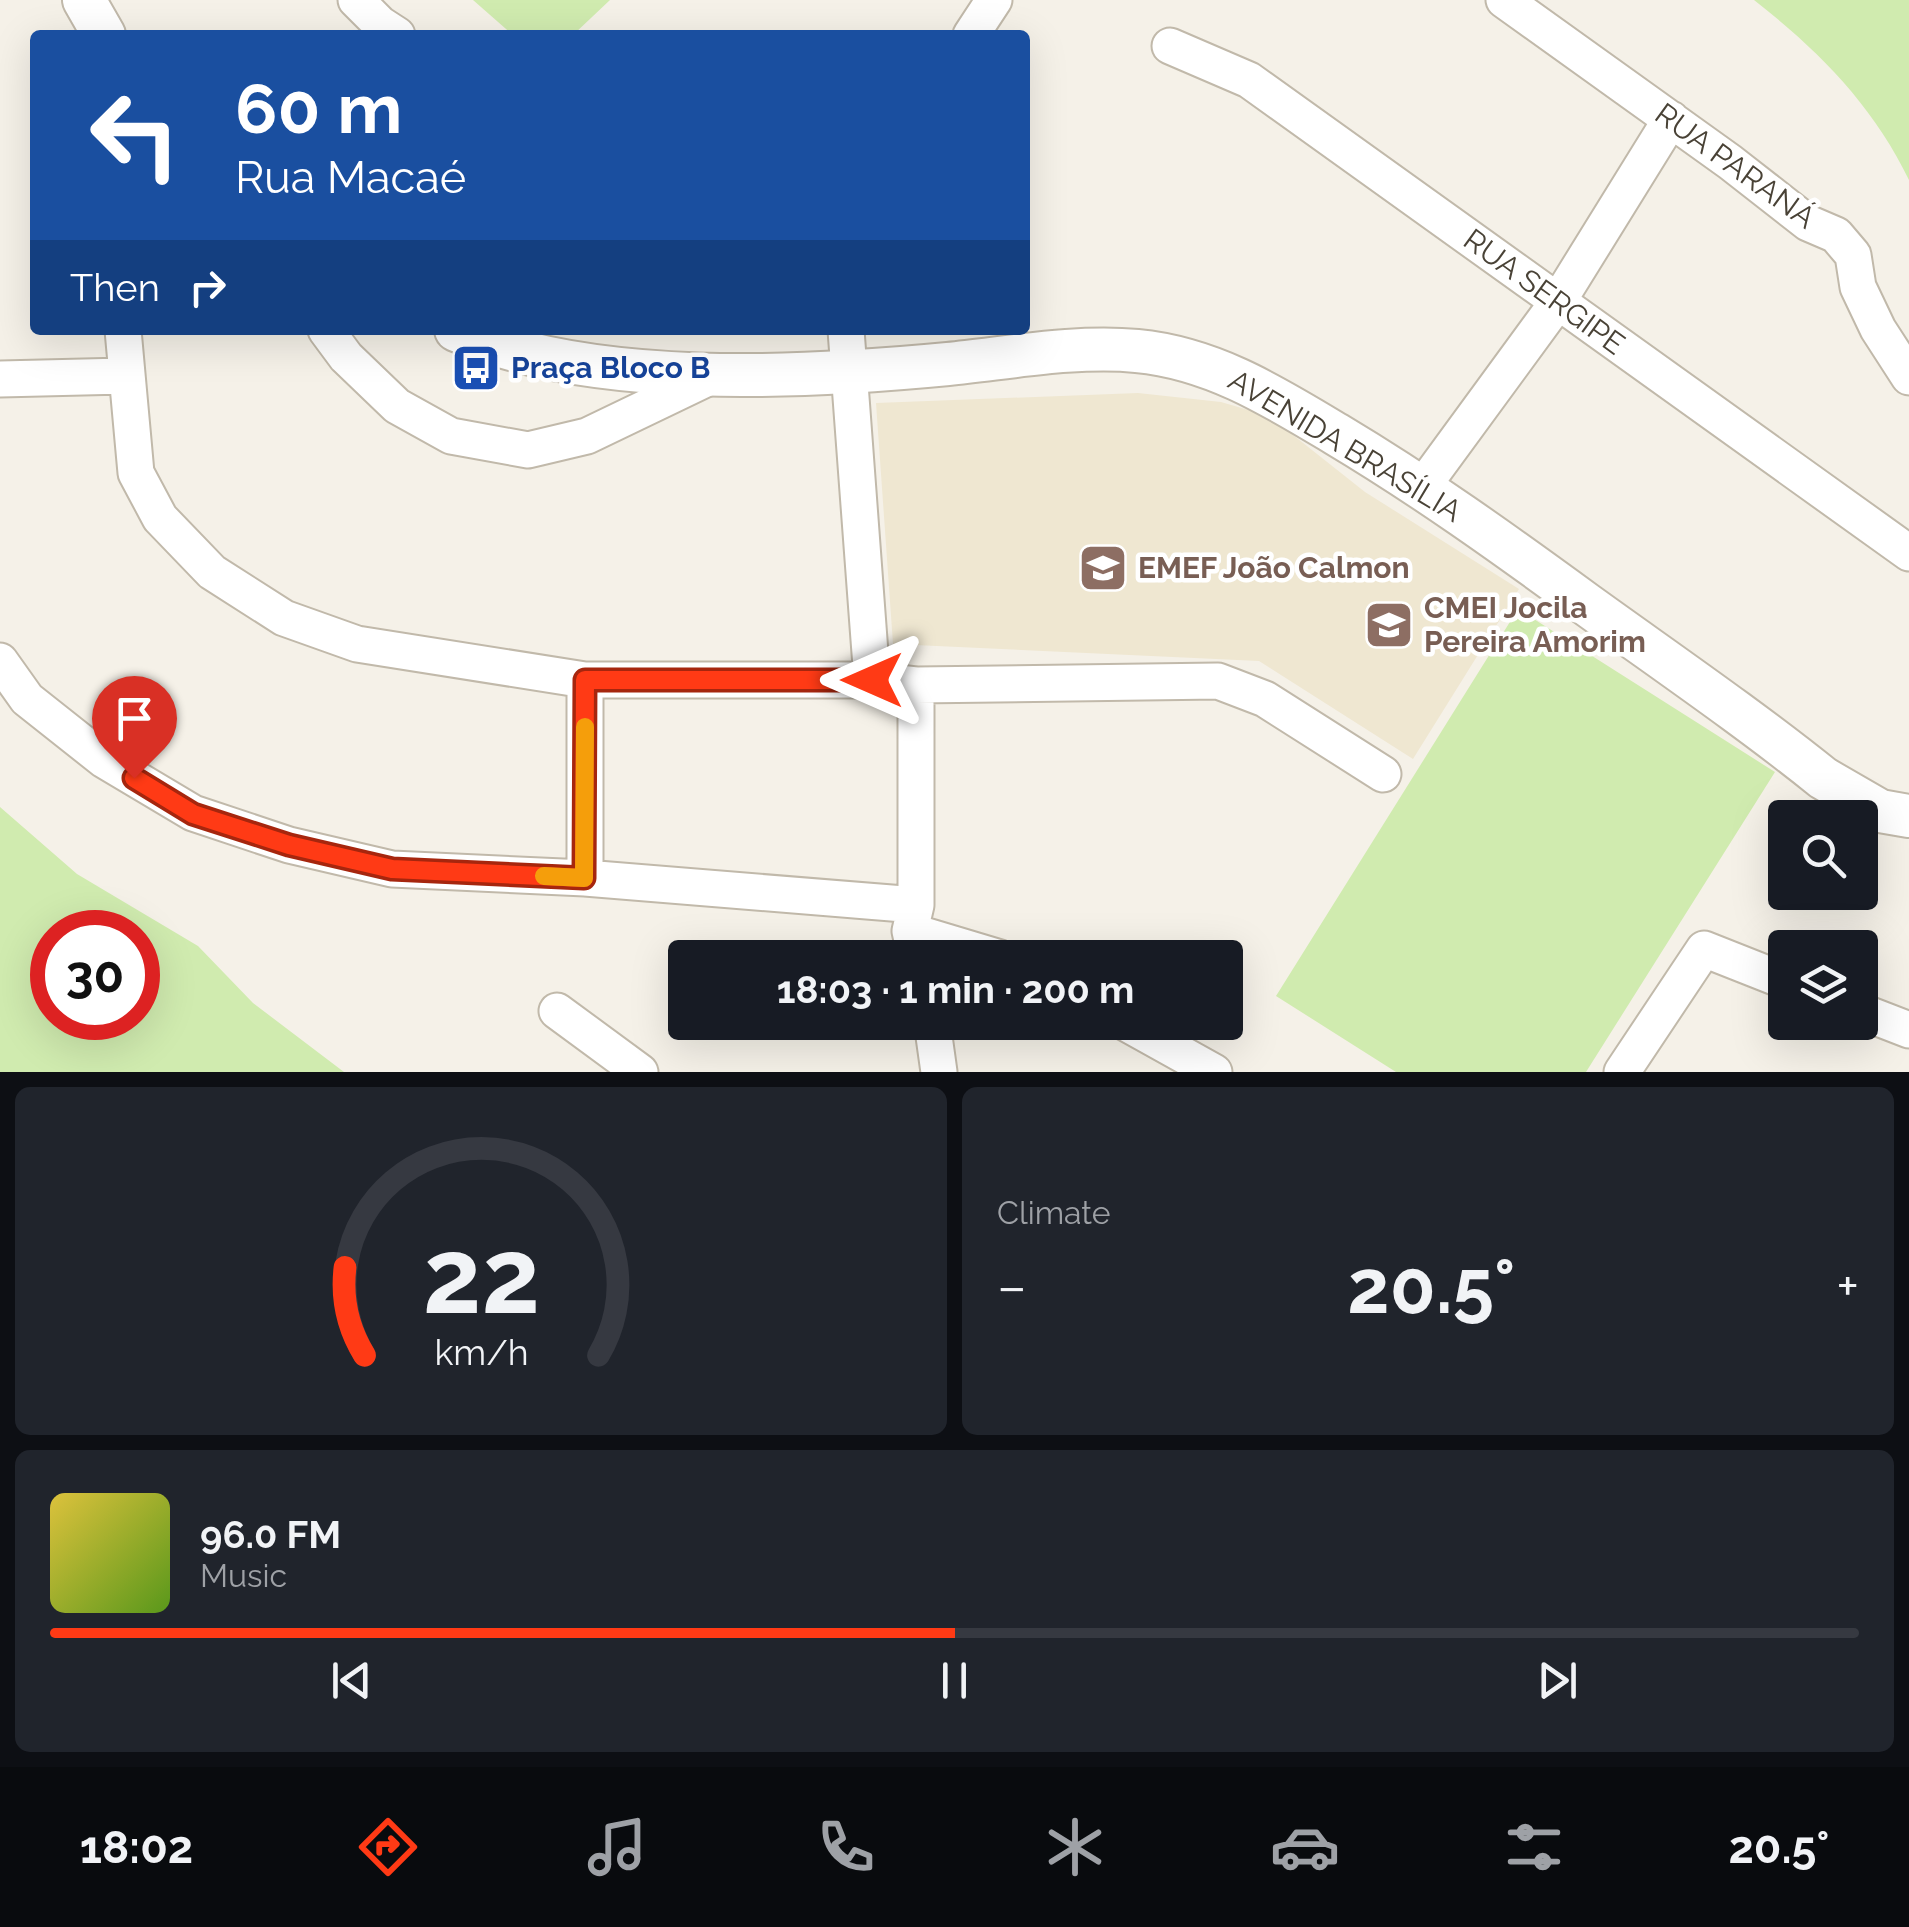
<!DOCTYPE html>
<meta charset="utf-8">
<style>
:root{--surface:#171b24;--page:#20242c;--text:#f1f3f6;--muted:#9ea1a6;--line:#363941;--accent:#ff3a15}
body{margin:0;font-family:Raleway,sans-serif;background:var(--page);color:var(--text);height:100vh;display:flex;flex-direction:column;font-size:38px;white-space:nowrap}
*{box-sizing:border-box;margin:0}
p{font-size:32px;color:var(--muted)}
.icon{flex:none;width:55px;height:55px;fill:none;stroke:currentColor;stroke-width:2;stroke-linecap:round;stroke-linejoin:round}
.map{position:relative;height:1072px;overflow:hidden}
.details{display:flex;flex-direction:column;gap:15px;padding:15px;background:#0d0f14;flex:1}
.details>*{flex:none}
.guide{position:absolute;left:30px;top:30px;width:1000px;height:305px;border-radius:10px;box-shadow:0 10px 40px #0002;background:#1a4fa0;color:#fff;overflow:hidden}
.controls{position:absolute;left:1768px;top:800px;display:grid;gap:20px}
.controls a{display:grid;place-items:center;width:110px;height:110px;border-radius:10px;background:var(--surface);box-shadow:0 10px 40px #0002;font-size:50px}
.speed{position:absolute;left:30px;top:910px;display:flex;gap:20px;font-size:50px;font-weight:700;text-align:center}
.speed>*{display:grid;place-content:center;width:130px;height:130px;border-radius:50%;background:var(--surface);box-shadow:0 10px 40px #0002;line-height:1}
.speed .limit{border:15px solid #d22;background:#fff;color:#111}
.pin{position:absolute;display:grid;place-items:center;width:85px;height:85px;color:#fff;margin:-102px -42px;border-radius:50% 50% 50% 0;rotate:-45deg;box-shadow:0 0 10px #0007}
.pin .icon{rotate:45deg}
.me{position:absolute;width:110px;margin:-55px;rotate:270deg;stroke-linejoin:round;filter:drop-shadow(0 0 8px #0008)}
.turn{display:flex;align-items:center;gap:35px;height:210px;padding:0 40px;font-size:45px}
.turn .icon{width:130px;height:130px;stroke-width:2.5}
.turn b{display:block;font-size:70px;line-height:85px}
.then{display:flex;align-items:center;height:95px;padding:0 40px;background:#0003;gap:20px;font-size:38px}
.big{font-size:75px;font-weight:700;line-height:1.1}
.details .widget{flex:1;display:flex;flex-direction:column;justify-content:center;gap:15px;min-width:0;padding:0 35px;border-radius:15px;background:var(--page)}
.details .dial{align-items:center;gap:0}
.dial svg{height:260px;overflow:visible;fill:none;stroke:var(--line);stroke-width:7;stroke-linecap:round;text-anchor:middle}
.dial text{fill:var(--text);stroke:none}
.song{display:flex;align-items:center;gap:30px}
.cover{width:120px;height:120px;border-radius:15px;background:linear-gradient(135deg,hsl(50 70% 55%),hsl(90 70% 35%))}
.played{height:10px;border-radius:5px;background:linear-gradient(90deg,var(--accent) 50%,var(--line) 50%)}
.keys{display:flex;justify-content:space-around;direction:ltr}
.heat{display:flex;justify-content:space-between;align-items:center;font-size:55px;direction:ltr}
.details .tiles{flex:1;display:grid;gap:15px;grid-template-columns:1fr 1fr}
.widget:last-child{grid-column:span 2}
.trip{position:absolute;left:668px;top:940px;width:575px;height:100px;border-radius:10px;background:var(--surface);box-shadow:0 10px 40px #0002;font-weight:700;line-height:100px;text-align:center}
.menu{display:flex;height:160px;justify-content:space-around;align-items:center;background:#090b0e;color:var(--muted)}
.menu .icon{width:70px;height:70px}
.menu .active{color:var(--accent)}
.menu b{font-size:45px;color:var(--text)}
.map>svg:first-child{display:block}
.education{fill:#efe7d1}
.green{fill:#d0ebaf;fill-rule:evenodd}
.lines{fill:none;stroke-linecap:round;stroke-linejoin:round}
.minor-casing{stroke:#c1b9aa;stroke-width:39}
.tertiary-casing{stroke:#c1b9aa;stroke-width:46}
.minor{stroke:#fff;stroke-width:35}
.tertiary{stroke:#fff;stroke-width:42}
.route-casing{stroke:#a6260e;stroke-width:25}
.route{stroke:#ff3a15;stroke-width:18}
.slow{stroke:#f59e0b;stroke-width:18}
.labels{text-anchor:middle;stroke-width:9;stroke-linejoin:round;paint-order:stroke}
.street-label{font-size:30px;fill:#494236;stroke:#fff}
.transit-label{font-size:30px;font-weight:bold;fill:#164399;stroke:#fff;text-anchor:start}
.education-label{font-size:30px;font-weight:bold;fill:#785e54;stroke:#fff;text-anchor:start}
</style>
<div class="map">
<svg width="1909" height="1072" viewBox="0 0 1909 1072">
<rect width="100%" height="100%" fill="#f5f1e8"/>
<!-- education -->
<path class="education" d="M 1138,393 L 1221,402 L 1269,416 L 1365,492 L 1519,589 L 1413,759 L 1259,661 L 893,644 L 876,403 Z"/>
<!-- green -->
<path class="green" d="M 473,0 L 610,0 L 573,35 L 513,35 Z
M 1754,0 L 1909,0 L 1909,180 C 1873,105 1818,50 1754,0 Z
M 1518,609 L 1775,772 L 1586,1072 L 1396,1072 L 1276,996 Z
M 0,807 L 77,874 L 198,946 L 253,1003 L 344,1072 L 0,1072 ZM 138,932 L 138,1018 L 52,1018 L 52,932 Z"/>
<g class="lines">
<!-- minor casing -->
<g class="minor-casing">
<path id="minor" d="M 356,0 L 380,24 L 397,35
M 1504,0 L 1730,162 L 1808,223 L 1836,235 L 1853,255 L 1858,287 L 1878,329 L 1909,377
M 971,35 L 994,0
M 1170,46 L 1249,80 L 1909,553
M 123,330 L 136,473 L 160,518 L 212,572 L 284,618 L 357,644 L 585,680 L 872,680 L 916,685 L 1218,681 L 1265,699 L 1383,774
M 326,330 L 346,357 L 397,406 L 451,436 L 528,450 L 587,436 L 716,374
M 846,330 L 872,680
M 0,379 L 125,376
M 1423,486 L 1557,303 L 1671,119
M 0,661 L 27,699 L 104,760 L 193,813 L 289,845 L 392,869 L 585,878 L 916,905
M 916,685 L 916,905 L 910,931 L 916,958
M 585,878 L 585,680
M 910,931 L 1000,958
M 557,1011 L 640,1072
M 1860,1011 L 1909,1030
M 932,1022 L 939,1072
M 1124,1022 L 1214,1072
M 1622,1072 L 1704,949 L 1785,981"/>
</g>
<!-- tertiary casing -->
<g class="tertiary-casing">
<path id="tertiary" d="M 84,0 L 104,35
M 456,330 C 594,389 801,378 948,364 C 1008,358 1077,345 1137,351 C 1212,358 1273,396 1336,434 C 1423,486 1504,544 1586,604 C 1665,661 1747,717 1823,778 L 1880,811 L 1909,816"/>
</g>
<!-- minor -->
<use href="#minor" class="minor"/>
<!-- tertiary -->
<use href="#tertiary" class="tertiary"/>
</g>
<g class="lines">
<!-- route casing -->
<g class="route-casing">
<path id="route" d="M 134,778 L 193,814 L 289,845 L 392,869 L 584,878 L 585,680 L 872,680"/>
</g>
<!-- route -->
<use href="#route" class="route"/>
<!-- slow -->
<path class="slow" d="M 544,876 L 584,878 L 585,727"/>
</g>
<!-- icons -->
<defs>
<g id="bus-square" transform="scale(2.5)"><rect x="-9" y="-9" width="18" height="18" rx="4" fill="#1a4fb4" stroke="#fff"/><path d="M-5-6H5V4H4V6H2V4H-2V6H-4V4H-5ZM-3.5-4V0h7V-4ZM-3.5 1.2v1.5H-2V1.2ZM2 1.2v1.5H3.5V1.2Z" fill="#fff"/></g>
<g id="school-square" transform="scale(2.5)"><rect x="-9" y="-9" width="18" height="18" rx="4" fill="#8d6e63" stroke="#fff"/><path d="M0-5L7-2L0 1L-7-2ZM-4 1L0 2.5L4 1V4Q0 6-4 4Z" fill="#fff"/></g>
</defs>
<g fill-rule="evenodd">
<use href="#bus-square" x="476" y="368"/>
<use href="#school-square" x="1103" y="568"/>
<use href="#school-square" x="1389" y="625"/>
</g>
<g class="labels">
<!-- street labels -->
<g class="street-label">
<text transform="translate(1735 166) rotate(36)" y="10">RUA PARANÁ</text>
<text transform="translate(1544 292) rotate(36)" y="10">RUA SERGIPE</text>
<text transform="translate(1345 446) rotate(31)" y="10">AVENIDA BRASÍLIA</text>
</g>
<!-- transit labels -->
<g class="transit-label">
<text x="511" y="378">Praça Bloco B</text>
</g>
<!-- education labels -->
<g class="education-label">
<text x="1138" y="578">EMEF João Calmon</text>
<text x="1424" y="618">CMEI Jocila<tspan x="1424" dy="34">Pereira Amorim</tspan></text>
</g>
</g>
</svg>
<div class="controls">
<a><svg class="icon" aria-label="search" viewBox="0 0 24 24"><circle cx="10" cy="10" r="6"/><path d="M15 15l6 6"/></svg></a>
<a><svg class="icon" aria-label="layers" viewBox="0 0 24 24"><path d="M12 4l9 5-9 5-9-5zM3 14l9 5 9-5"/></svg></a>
</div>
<div class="speed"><div class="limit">30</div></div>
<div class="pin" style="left:134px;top:778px;background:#d93025"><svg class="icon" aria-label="arrive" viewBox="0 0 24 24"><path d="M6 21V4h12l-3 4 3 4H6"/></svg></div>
<svg class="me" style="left:872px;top:680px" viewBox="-20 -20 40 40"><path d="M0-17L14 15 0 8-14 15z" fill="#ff3a15" stroke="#fff" stroke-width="4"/></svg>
<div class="trip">18:03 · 1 min · 200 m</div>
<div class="guide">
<div class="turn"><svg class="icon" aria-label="left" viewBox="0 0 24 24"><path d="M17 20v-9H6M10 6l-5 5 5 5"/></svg><div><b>60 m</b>Rua Macaé</div></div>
<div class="then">Then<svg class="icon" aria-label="right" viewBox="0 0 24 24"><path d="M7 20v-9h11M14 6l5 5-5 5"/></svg></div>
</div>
</div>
<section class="details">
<div class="tiles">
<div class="widget dial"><svg viewBox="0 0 100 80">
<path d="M14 69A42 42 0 1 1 86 69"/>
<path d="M14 69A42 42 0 0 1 8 42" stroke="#ff3a15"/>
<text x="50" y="56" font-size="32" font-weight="700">22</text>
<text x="50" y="72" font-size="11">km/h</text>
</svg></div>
<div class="widget"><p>Climate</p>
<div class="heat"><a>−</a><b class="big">20.5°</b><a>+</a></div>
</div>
<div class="widget">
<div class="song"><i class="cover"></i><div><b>96.0 FM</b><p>Music</p></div></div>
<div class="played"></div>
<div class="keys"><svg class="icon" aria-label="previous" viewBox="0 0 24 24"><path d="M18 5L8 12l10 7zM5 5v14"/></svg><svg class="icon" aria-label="pause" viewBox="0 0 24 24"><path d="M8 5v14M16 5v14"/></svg><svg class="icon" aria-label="next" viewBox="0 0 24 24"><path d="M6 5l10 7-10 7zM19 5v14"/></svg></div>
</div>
</div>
</section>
<nav class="menu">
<b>18:02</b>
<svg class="icon active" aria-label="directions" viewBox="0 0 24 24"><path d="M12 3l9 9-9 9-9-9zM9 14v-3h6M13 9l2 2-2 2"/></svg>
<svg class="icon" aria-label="music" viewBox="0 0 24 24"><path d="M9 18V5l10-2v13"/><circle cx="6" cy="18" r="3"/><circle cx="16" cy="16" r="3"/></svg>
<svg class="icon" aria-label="phone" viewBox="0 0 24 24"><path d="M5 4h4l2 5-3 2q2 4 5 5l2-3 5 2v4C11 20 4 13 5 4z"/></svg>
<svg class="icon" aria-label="climate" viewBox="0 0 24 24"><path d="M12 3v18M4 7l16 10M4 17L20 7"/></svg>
<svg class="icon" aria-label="car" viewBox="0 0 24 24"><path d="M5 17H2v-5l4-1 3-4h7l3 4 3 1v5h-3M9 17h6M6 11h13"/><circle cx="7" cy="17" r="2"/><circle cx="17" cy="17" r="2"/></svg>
<svg class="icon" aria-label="filters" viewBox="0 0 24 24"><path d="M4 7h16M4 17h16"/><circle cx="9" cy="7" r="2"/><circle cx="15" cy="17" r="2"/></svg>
<b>20.5°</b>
</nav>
